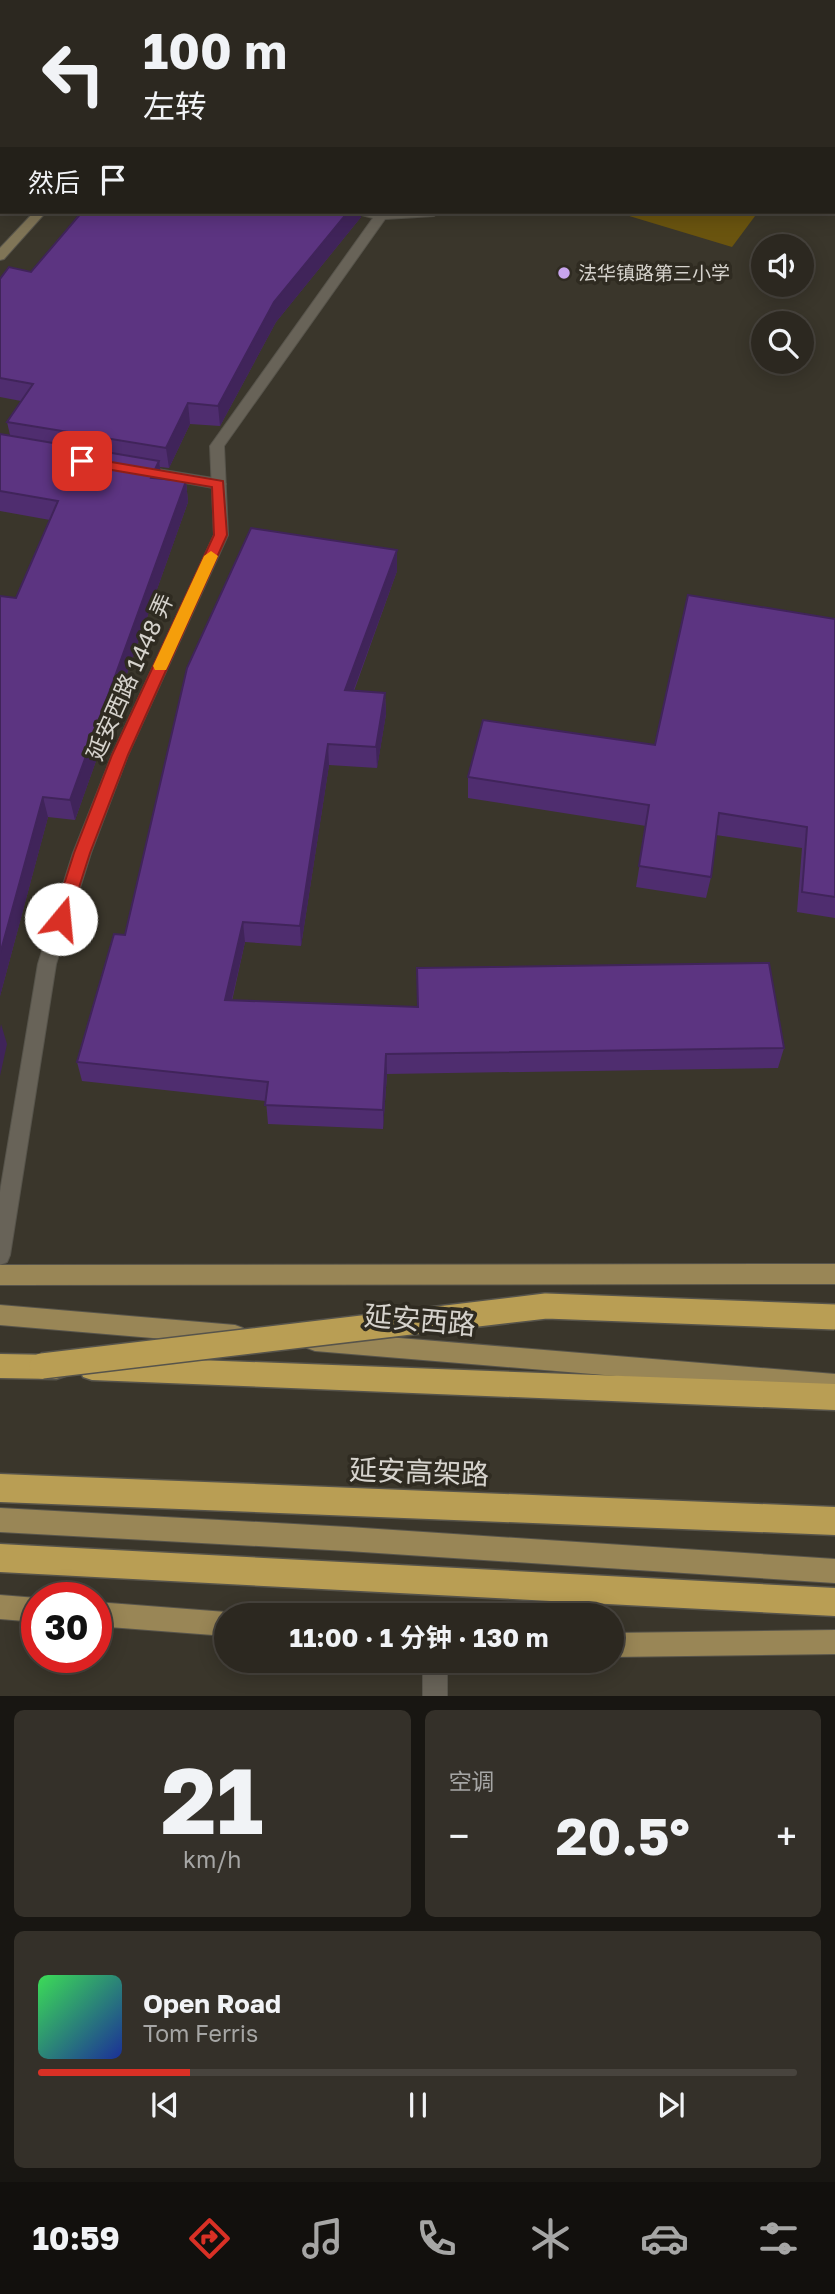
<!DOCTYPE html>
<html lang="zh">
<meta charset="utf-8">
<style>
:root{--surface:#2c2820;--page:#343029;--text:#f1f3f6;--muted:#a6a6a5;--line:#48443e;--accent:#d93025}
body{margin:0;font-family:"Golos Text","Noto Sans SC",sans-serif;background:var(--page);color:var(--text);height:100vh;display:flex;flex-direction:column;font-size:26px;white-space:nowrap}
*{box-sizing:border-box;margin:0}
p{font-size:23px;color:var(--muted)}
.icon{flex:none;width:38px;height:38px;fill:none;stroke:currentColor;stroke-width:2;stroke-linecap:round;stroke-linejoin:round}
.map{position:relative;height:1696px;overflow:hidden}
.panel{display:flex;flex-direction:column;gap:14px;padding:14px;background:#181612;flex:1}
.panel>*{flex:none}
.top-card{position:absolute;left:0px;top:0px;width:836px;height:214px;box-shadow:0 4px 18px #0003,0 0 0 2px var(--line);background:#2c2820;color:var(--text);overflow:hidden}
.controls{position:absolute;left:751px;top:234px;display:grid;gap:14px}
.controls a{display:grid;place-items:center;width:63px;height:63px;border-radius:50%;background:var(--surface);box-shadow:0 4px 18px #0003,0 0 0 2px var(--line);font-size:35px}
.speed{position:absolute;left:21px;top:1582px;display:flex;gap:14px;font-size:35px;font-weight:700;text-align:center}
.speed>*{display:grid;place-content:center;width:91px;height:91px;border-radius:50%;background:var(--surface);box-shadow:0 4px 18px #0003,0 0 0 2px var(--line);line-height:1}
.speed .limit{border:10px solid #d22;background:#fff;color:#111}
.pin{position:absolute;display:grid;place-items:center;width:60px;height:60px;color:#fff;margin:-30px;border-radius:14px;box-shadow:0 4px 10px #0006}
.me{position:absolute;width:77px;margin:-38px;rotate:17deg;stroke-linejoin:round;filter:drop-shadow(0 0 5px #0008)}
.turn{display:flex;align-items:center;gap:24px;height:147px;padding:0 28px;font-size:32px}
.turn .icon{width:91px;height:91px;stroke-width:2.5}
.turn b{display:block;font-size:49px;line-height:60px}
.then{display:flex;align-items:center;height:66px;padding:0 28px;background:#0003;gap:14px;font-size:26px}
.big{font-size:52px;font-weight:700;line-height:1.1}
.panel .widget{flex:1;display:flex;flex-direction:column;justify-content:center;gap:10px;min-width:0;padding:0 24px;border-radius:10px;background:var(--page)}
.panel .dial{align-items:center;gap:0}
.dial b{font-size:91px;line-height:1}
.song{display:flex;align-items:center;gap:21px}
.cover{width:84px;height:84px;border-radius:10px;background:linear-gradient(135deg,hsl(130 70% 55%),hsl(230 70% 35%))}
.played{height:7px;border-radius:4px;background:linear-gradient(90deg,var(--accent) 20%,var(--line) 20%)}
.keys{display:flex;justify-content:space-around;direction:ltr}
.heat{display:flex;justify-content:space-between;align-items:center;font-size:38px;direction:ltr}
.panel .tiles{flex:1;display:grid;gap:14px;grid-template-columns:1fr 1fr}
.widget:last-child{grid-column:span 2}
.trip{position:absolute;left:214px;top:1603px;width:410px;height:70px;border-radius:35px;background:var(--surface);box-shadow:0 4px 18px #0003,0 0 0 2px var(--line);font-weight:700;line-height:70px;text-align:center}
.menu{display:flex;height:112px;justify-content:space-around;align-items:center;background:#12100d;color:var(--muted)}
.menu .icon{width:49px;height:49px}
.menu .active{color:var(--accent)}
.menu b{font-size:32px;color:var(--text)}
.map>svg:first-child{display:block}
.green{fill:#6a540f}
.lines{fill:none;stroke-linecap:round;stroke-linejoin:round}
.lane-casing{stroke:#57544b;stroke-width:2}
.street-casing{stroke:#57544b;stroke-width:2}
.secondary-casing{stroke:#57544b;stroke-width:2}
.primary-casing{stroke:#57544b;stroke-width:2}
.highway-casing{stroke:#57544b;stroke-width:3}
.lane{fill:#686358;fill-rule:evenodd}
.street{fill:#686358;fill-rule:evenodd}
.secondary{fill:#807557;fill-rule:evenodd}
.primary{fill:#998656;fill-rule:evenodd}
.highway{fill:#b99e54;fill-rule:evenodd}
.highway-bridge-casing{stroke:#57544b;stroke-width:28;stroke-linecap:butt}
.highway-bridge{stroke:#b99e54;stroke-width:25}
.wall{fill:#4f2d6f}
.shaded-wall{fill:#40245a}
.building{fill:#5c3481;stroke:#40245a;stroke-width:2}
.route{fill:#d93025;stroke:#8d1f18;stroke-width:2}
.slow{fill:#f59e0b}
.poi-dot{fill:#c8a5ee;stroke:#2f2b21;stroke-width:2.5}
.labels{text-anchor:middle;stroke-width:7;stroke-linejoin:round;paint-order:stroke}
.far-poi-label{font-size:19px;fill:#d6d3cd;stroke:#2f2b21;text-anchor:start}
.street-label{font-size:23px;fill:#d6d3cd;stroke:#2f2b21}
.near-street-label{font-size:28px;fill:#d6d3cd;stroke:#2f2b21}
</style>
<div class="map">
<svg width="835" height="1696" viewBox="0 0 835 1696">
<rect width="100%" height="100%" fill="#3a362b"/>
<!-- green -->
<path class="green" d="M 616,212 L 758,212 L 732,247 Z"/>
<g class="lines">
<!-- lane casing -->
<g class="lane-casing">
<path id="lane" d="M 139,466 L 219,479 L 226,484 L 219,489 L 134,474 L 132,471 L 134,468 Z"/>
</g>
<!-- street casing -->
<g class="street-casing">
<path id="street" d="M 350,212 L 440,212 L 434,216 L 385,219 L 224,446 L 228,535 L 128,755 L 91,853 L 56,964 L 10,1255 L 7,1262 L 0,1265 L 0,1192 L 38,964 L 73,853 L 112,755 L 214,535 L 210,446 L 373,218 Z
M 423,1661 L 447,1661 L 447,1696 L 423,1696 Z"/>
</g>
<!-- secondary casing -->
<g class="secondary-casing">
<path id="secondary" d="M 265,0 L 276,0 L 264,2 Z
M 34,212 L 46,212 L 4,259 L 0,260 L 0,248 Z"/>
</g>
<!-- primary casing -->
<g class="primary-casing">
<path id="primary" d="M 835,1264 L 835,1284 L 0,1285 L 0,1265 Z
M 0,1305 L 235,1325 L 243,1328 L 246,1335 L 243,1342 L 235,1345 L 0,1325 Z
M 315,1331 L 835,1374 L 835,1394 L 315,1351 L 307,1348 L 304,1341 L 307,1334 Z
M 0,1508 L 348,1527 L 835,1559 L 835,1583 L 348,1551 L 0,1532 Z
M 0,1595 L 37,1598 L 37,1622 L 0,1619 Z
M 96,1602 L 226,1612 L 234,1615 L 226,1615 L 226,1636 L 96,1626 Z
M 835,1630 L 835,1654 L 611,1657 L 611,1633 Z"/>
</g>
<!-- highway casing -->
<g class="highway-casing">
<path id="highway" d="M 0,1354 L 56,1355 L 65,1358 L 69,1367 L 65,1376 L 56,1379 L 0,1378 Z
M 92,1356 L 835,1384 L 835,1410 L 92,1380 L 83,1377 L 79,1368 L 83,1359 Z
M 0,1474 L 835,1507 L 835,1535 L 0,1502 Z
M 0,1544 L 835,1588 L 835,1616 L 0,1572 Z"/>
</g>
<!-- lane -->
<use href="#lane" class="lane"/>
<!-- street -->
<use href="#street" class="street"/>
<!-- secondary -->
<use href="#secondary" class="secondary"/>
<!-- primary -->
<use href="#primary" class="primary"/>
<!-- highway -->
<use href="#highway" class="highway"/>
<!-- highway-bridge casing -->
<g class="highway-bridge-casing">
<path id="highway-bridge" d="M 42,1366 L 546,1306 L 835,1317"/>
</g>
<!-- highway-bridge -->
<use href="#highway-bridge" class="highway-bridge"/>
</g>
<!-- wall -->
<path class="wall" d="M 0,18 L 2,18 L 2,208 L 0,207 Z
M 361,217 L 276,322 L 220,426 L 190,424 L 169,468 L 160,467 L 162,479 L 186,481 L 188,502 L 75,820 L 48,817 L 0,996 L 0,596 L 16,598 L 50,520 L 0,511 L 0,434 L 10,435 L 7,422 L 21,401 L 0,397 L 0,279 L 31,272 Z
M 397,550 L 397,571 L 354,691 L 385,693 L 386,714 L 377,768 L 329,765 L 301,946 L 245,942 L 232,1001 L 784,1048 L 778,1068 L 387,1074 L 383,1129 L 268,1124 L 266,1101 L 82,1081 L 77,1062 L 125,935 Z
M 835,619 L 835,918 L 797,912 L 802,848 L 716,835 L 711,877 L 706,898 L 636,887 L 646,826 L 468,798 L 468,777 L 655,745 Z"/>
<!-- shaded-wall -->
<path class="shaded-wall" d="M 200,0 L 222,0 L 220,2 L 198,2 Z
M 348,212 L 360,212 L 361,217 L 276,322 L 220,426 L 218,406 L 274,302 Z
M 188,403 L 190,424 L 169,468 L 166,448 Z
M 159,461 L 162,482 L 151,478 Z
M 186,481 L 188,502 L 75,820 L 70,800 Z
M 397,550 L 397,571 L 346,711 L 345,690 Z
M 385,693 L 386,714 L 377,768 L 376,747 Z
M 328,744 L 329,765 L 301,946 L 300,926 Z
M 43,797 L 48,817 L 0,996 L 0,954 Z
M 243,922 L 245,942 L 227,1020 L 225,1000 Z
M 1,1024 L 7,1044 L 0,1076 L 0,1030 Z
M 386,1054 L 387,1074 L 383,1129 L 383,1110 Z"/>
<!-- building -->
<path class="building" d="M 147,0 L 200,0 L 198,2 L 145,2 Z
M 318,0 L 835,0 L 835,142 L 835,2 L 316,2 Z
M 0,18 L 2,18 L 2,190 L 0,190 Z
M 82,212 L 348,212 L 274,302 L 218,406 L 188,403 L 166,448 L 7,422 L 33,384 L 0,378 L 0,279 L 9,267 L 31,272 Z
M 0,434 L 159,461 L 151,478 L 186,481 L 70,800 L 43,797 L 0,954 L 0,596 L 16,598 L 58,501 L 0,491 Z
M 251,528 L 397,550 L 345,690 L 385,693 L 376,747 L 328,744 L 300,926 L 243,922 L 225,1000 L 418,1007 L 417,968 L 769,963 L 784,1048 L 386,1054 L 383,1110 L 265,1105 L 268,1082 L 77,1062 L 114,934 L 125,935 L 187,668 Z
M 688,595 L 835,619 L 835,897 L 802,892 L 807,827 L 719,813 L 711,877 L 639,866 L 649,805 L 468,777 L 483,720 L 655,745 Z"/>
<!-- route -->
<path class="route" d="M 82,457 L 223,481 L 227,535 L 128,755 L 90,853 L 69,919 L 67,924 L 55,924 L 53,919 L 74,853 L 112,755 L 214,535 L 212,487 L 77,464 L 76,461 Z"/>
<!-- slow -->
<path class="slow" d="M 211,551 L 218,556 L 168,666 L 166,670 L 155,670 L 153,666 L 204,556 Z"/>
<!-- markers -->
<circle class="poi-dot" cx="564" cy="273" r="7"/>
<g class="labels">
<!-- far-poi labels -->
<g class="far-poi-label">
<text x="578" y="280">法华镇路第三小学</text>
</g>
<!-- street labels -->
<g class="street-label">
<text transform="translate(130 677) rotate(-66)" y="8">延安西路 1448 弄</text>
</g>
<!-- near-street labels -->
<g class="near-street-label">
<text transform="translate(420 1320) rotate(5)" y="10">延安西路</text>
<text transform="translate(419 1472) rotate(2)" y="10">延安高架路</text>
</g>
</g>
</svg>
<div class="controls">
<a><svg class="icon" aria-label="sound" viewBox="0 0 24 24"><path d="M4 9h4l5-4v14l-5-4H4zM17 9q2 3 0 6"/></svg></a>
<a><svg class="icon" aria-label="search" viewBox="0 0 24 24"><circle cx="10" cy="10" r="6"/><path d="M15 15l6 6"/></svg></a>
</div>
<div class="speed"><div class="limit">30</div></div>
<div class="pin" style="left:82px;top:461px;background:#d93025"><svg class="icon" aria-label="arrive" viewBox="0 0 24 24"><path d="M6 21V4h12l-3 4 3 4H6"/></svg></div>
<svg class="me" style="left:61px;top:919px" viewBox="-20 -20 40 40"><circle r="19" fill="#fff"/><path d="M0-13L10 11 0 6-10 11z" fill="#d93025"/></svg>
<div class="trip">11:00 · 1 分钟 · 130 m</div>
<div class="top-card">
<div class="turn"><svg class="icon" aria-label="left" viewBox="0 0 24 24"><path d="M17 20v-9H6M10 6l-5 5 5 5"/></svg><div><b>100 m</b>左转</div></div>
<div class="then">然后<svg class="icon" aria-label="arrive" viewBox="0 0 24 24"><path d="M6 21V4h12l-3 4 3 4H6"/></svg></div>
</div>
</div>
<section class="panel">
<div class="tiles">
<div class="widget dial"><b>21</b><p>km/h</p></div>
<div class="widget"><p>空调</p>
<div class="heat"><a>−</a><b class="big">20.5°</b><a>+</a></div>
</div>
<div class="widget">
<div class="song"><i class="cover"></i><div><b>Open Road</b><p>Tom Ferris</p></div></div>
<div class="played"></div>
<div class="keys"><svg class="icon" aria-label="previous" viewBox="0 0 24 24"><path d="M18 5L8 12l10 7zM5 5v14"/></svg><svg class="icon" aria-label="pause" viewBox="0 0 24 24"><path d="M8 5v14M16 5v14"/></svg><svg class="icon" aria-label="next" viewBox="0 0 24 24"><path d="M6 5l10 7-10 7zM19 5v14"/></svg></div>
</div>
</div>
</section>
<nav class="menu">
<b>10:59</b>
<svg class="icon active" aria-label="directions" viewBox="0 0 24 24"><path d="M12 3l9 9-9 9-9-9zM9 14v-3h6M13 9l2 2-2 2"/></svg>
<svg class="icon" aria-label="music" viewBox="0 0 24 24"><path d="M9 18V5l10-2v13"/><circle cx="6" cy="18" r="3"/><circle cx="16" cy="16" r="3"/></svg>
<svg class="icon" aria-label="phone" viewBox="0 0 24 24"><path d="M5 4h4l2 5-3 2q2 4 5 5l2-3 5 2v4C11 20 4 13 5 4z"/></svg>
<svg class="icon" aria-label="climate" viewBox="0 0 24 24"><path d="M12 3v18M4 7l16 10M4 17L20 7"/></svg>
<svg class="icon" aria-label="car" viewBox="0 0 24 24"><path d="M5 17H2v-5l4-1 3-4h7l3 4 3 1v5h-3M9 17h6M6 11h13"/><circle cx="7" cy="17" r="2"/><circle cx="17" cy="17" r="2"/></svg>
<svg class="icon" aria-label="filters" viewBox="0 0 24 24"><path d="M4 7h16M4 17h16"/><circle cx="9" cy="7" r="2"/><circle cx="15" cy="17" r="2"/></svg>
</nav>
